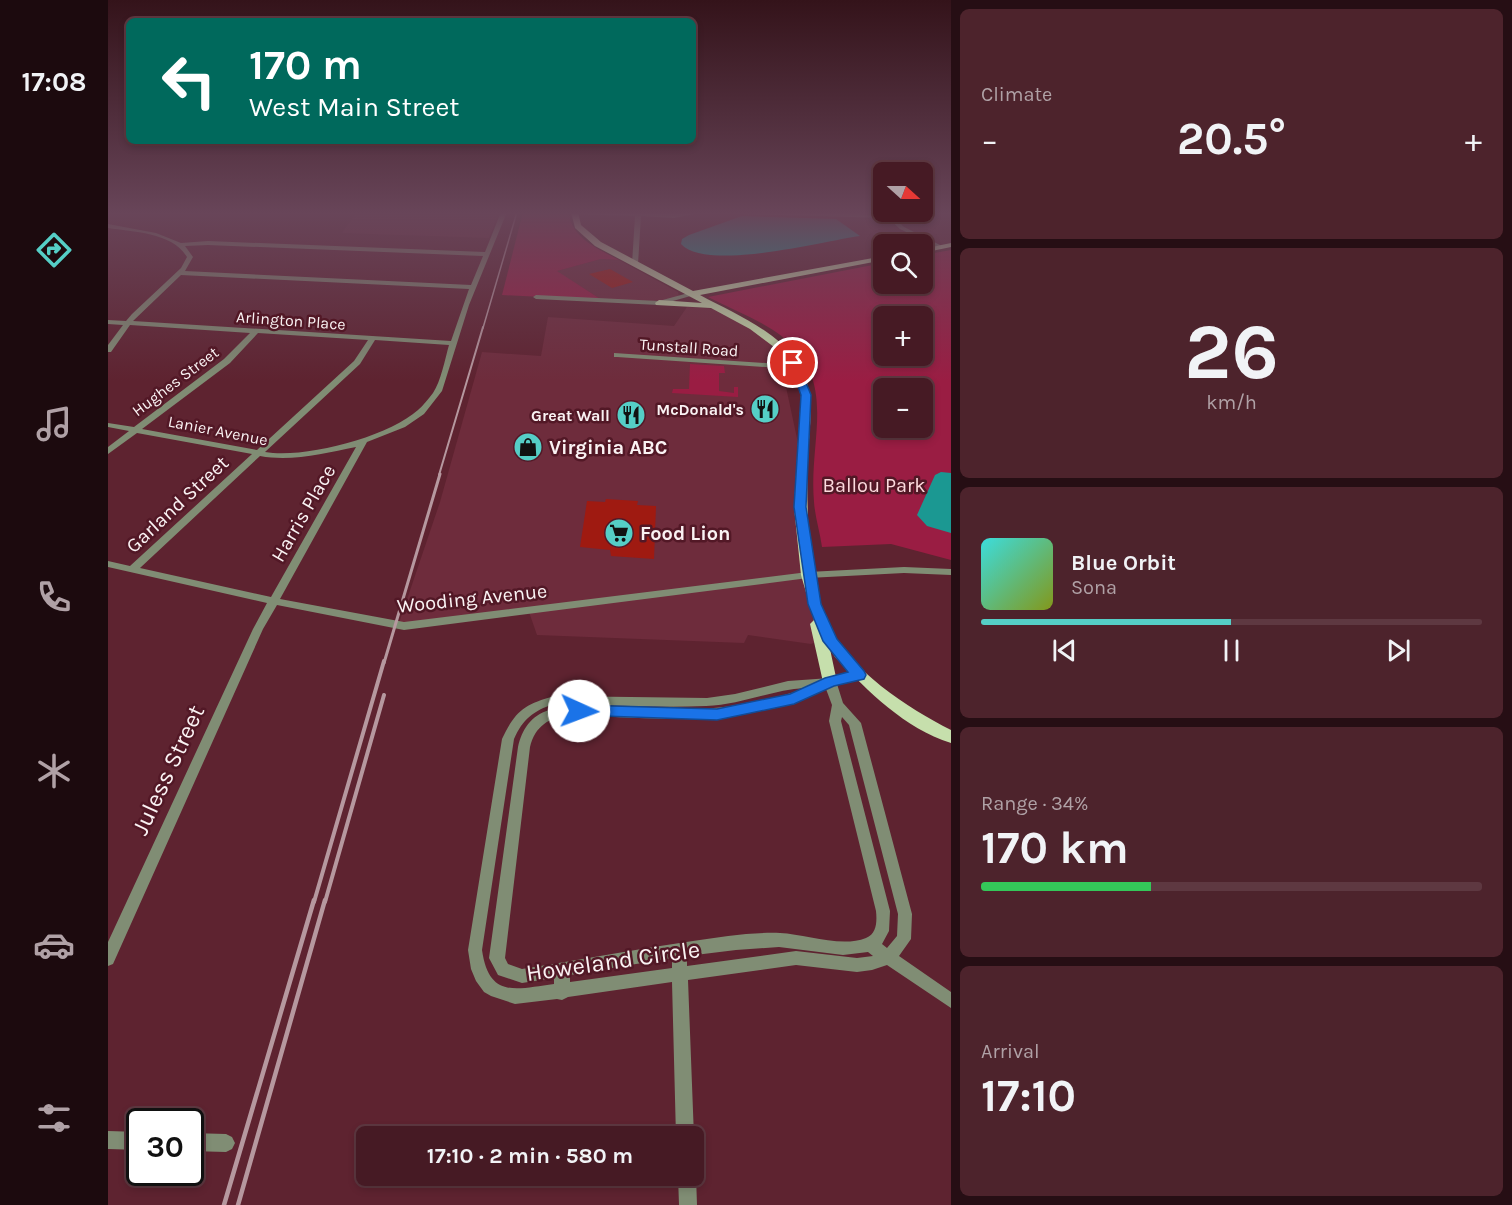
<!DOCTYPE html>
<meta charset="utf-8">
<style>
:root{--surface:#461a24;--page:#4d232c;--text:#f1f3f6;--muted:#b0a1a6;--line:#5e3841;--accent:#55cec6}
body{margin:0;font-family:Karla,sans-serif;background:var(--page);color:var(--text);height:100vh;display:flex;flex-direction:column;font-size:22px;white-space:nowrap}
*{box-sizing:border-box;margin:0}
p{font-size:20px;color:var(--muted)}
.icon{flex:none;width:33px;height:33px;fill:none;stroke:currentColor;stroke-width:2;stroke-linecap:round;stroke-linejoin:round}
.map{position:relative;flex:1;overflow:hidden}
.panel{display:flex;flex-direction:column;gap:9px;padding:9px;background:#260e14;width:561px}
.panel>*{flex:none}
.hud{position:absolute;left:18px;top:18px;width:570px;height:126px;border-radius:9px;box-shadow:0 3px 9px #0003,0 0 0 2px var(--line);background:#00695c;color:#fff;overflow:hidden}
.needle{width:39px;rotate:111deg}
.controls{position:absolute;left:765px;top:162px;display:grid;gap:12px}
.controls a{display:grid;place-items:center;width:60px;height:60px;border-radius:9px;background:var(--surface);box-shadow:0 3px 9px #0003,0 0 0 2px var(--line);font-size:30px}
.speed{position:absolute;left:18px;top:1108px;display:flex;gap:12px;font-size:30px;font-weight:700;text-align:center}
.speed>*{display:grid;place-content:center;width:78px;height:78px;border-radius:50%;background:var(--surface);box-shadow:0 3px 9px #0003,0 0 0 2px var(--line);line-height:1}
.speed .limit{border:3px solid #111;border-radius:9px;background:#fff;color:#111}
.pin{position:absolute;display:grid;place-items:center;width:51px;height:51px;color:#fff;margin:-26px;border:3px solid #fff;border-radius:50%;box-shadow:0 2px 6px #0007}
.me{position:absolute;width:66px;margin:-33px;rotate:92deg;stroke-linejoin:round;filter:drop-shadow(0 0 4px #0008)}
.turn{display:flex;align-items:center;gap:21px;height:126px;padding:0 24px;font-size:27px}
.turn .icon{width:78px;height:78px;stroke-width:2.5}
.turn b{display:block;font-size:42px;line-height:51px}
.big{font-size:45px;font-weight:700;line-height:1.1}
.panel .tile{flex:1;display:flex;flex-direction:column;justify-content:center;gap:9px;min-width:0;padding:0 21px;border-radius:9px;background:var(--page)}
.panel .dial{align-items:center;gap:0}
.dial b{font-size:78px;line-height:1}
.song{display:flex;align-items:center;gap:18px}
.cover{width:72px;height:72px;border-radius:9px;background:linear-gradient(135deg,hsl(180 70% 55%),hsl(70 70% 35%))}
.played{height:6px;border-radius:3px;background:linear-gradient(90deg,var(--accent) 50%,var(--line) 50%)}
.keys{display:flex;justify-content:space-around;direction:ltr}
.heat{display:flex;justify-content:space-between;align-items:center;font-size:33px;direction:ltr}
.charge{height:9px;border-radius:4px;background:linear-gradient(90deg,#34c759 34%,var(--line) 0)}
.trip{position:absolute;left:248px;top:1126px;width:348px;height:60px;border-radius:9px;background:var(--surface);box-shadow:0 3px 9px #0003,0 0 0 2px var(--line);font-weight:700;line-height:60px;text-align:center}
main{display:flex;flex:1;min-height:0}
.menu{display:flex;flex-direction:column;width:108px;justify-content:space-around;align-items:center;background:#1c0a0e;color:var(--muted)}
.menu .icon{width:42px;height:42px}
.menu .current{color:var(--accent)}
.menu b{font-size:27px;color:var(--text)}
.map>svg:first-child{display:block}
.built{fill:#6e2c3c}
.green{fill:#9a1d43;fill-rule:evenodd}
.water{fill:#1b9892}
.building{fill:#9f1a11}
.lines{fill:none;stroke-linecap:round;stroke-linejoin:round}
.minor{fill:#808d74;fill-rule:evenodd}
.major{fill:#c6dfac;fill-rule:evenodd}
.rail-far4{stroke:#b6989f;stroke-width:1.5}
.rail-far3{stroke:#b6989f;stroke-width:2}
.rail-far2{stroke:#b6989f;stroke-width:3}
.rail-far1{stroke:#b6989f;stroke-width:4}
.rail{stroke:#b6989f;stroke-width:4.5}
.route{fill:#1a73e8;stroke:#114b97;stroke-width:1.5}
.labels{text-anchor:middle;stroke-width:5;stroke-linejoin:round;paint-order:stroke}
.far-street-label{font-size:16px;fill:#faf2f3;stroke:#521826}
.far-poi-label{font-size:16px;font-weight:bold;fill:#faf2f3;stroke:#521826;text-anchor:end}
.poi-label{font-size:20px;font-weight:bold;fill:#faf2f3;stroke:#521826;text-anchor:start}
.park-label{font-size:20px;fill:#fddade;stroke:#521826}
.street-label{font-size:20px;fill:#faf2f3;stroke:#521826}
.near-street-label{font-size:24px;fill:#faf2f3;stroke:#521826}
</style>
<main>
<nav class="menu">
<b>17:08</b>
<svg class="icon current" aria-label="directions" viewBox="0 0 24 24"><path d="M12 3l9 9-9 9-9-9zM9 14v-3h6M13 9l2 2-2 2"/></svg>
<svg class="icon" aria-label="music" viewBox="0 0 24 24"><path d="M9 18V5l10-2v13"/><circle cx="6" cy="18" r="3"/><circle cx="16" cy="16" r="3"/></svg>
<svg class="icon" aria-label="phone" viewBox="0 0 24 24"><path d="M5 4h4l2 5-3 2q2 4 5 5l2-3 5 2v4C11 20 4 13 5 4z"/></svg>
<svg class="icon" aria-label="climate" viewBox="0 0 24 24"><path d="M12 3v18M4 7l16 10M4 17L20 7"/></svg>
<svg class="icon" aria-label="car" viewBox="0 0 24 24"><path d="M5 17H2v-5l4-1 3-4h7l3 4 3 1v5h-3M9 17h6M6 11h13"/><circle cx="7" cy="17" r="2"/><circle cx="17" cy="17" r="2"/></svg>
<svg class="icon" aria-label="filters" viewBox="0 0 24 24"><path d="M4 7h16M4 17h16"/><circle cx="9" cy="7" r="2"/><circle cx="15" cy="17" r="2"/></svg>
</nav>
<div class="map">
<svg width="843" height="1205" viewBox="0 0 843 1205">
<rect width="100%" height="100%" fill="#5e2330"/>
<!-- built -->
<path class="built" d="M 249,212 L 391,212 L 381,238 L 234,233 Z
M 493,259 L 511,260 L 570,292 L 571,298 L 559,302 L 494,300 L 448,271 Z
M 579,307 L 611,309 L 669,345 L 693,457 L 711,641 L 703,644 L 640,635 L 636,643 L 429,635 L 421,612 L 290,626 L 332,502 L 374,352 L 433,356 L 440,317 L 566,326 Z"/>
<!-- green -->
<path class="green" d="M 415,212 L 461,213 C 463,238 492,250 511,260 L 493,259 L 449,271 L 494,300 L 394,295 Z
M 843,250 L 843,560 L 783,544 L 714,547 C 712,532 707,517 706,502 C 700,435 734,376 665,330 C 645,317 621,308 600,297 L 775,263 L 776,284 L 814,284 L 815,255 ZM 776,316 L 814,316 L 814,356 L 776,356 ZM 776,388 L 814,388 L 814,428 L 776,428 Z
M 582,364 L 616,366 L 617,373 L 611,373 L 611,391 L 626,393 L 626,387 L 630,387 L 630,397 L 564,393 L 565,389 L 581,389 Z"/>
<!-- water -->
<path class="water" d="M 634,216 L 728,219 L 752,236 C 715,241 599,272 573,244 L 574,239 L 581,235 Z
M 833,472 L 843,473 L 843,533 L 819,526 L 809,515 L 827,475 Z"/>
<!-- building -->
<path class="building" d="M 502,269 L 525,282 L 504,288 L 481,274 Z
M 498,499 L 530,501 L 529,505 L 548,506 L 546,559 L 503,556 L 502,550 L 472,547 L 479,501 L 497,502 Z"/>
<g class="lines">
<!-- minor -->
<path class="minor" d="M 393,212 L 399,212 L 361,305 L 334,391 L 316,414 L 297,427 L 259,442 L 172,599 L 296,622 L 700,572 L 796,567 L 843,569 L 843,575 L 796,573 L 700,578 L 296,630 L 169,605 L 155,629 L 5,964 L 0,966 L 0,942 L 145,629 L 159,603 L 0,567 L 0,561 L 22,566 L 144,454 L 29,433 L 0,454 L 0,447 L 21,431 L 0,427 L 0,423 L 26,427 L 116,359 L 142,333 L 22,325 L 3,352 L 0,352 L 0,345 L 15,325 L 0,324 L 0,320 L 18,321 L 24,314 L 73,268 L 79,257 C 64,232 25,232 0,228 L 0,224 L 48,233 L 73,243 L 100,241 L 377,252 ZM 100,245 L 375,256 L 363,285 L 77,271 L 85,257 L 77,246 ZM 73,275 L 361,289 L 343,341 L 25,321 ZM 150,333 L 260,340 L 246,361 L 149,450 L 34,429 L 122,363 ZM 267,340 L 341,345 C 337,359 333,381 325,393 C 320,399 315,406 310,410 C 280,437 196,459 157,452 L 252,364 ZM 248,447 L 163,597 L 32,568 L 152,456 C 184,462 217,453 248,447 Z
M 463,212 L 566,214 L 596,212 L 566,218 L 533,216 L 530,264 L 527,266 L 524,264 L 527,216 L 466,214 Z
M 628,212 L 777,215 L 774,212 L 780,212 L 796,227 L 836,247 L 831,248 L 792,229 L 780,218 L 631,214 Z
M 584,292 L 586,293 L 586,295 L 551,305 L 428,299 L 425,297 L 428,295 L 551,301 Z
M 506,353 L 687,365 L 691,367 L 687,369 L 509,357 L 506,357 Z
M 751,671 L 755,672 L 757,675 L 755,678 L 729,684 L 735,703 L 753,723 L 804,914 L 803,939 L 791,956 L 843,992 L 843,1008 L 779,965 L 764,970 L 749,972 L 688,965 L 580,980 L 586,1137 L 585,1139 L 585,1137 L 568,1137 L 564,982 L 460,997 L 454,1000 L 449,999 L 407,1004 L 383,996 L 376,992 L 368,981 L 363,969 L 360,950 L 394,739 C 408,710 416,705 446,696 L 599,698 L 627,694 L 680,681 L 722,678 ZM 697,688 C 643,709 586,711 528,709 C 500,708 468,701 441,710 C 423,716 414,729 410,747 L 381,958 L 390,975 L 414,983 L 446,978 L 446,984 C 408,989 381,999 374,950 L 406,739 C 415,719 425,711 446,704 C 496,705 548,708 598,706 C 632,705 663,690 697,688 ZM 718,689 L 724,705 L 721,721 L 768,911 C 769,921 769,934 758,938 C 733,948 697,934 672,933 C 643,932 613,937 585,941 C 528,949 471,960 414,969 L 400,964 L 397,958 L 422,747 C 427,726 441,718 461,714 C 525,718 590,724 653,710 C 676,705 697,697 718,689 ZM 734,717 L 741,725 L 790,914 L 789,936 L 779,948 L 774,944 L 781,931 L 782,911 L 733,721 ZM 671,947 L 735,955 L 760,952 L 765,956 L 749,958 L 688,951 L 579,966 L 579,956 L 628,950 ZM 564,958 L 564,968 L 462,982 L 462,975 Z
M 0,1131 L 32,1132 L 32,1150 L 0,1149 Z
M 82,1133 L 118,1134 L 124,1137 L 127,1143 L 124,1149 L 118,1152 L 82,1151 Z
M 585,1170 L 588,1176 L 589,1205 L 571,1205 L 570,1176 L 585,1176 Z"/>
<!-- major -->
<path class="major" d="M 463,212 L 470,212 L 473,225 L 493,242 L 585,291 L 776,256 L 776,260 L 592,295 C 625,313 666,329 689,361 C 708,389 702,422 700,454 C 698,507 699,575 721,625 C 741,670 800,708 843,730 L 843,743 C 796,728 761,692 727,657 L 722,649 L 729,682 L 727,686 L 717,686 L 715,682 L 702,624 L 706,620 L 693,575 L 686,507 L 693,395 L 681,364 L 666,347 L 642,329 L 603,308 L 548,305 L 547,303 L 551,300 L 594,303 L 487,246 L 467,228 Z
M 843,243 L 843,247 L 814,253 L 814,249 Z"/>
<!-- rail-far4 -->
<path class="rail-far4" d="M 375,328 L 409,212"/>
<!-- rail-far3 -->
<path class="rail-far3" d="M 331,475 L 375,327"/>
<!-- rail-far2 -->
<path class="rail-far2" d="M 276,663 L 332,474"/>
<!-- rail-far1 -->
<path class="rail-far1" d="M 206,902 L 276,661
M 217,902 L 276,695"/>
<!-- rail -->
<path class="rail" d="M 116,1205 L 206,900
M 130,1205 L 217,900"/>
</g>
<!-- sky -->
<linearGradient id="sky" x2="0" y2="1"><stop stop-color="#34131a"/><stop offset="0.56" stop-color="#684559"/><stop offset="1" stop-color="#684559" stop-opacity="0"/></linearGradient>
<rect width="843" height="381" fill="url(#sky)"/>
<!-- route -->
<path class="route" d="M 681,361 L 690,363 L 703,395 L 698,507 L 713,604 L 729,639 L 756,671 L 758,675 L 756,679 L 726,686 L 686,704 L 609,720 L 466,715 L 464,711 L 471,705 L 609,709 L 682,694 L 717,678 L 740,672 L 715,641 L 700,604 L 686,507 L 693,395 Z"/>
<!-- icons -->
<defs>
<g id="restaurant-disc" transform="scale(1.5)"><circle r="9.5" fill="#55cec6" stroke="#521826"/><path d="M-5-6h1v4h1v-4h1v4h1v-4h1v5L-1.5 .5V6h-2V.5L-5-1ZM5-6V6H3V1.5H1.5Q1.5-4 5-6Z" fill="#111"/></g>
<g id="shop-disc" transform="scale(1.5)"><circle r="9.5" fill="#55cec6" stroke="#521826"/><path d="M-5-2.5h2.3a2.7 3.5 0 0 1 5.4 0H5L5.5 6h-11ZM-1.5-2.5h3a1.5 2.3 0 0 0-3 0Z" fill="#111"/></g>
<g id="supermarket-disc" transform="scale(1.5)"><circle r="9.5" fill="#55cec6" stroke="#521826"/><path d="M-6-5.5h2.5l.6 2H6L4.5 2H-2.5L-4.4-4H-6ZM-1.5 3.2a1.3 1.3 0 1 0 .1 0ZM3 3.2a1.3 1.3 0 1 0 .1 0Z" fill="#111"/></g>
</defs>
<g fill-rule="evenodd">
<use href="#restaurant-disc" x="657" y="409"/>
<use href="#restaurant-disc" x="523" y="415"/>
<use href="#shop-disc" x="420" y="447"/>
<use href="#supermarket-disc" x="511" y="533"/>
</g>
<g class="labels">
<!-- far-street labels -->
<g class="far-street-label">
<text transform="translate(183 320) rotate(4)" y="6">Arlington Place</text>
<text transform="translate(581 347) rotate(4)" y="6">Tunstall Road</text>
<text transform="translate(67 381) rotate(-37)" y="6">Hughes Street</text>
<text transform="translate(110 430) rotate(11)" y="6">Lanier Avenue</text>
</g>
<!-- far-poi labels -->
<g class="far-poi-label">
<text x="636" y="415">McDonald's</text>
<text x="502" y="421">Great Wall</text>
</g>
<!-- poi labels -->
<g class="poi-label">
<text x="441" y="454">Virginia ABC</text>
<text x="532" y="540">Food Lion</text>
</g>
<!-- park labels -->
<g class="park-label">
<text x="766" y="492">Ballou Park</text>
</g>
<!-- street labels -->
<g class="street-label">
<text transform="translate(69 504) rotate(-43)" y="7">Garland Street</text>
<text transform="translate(195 513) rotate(-60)" y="7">Harris Place</text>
<text transform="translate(364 598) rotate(-6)" y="7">Wooding Avenue</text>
</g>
<!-- near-street labels -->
<g class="near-street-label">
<text transform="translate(60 770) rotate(-65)" y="8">Juless Street</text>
<text transform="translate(505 961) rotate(-8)" y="8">Howeland Circle</text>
</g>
</g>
</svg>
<div class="controls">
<a><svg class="needle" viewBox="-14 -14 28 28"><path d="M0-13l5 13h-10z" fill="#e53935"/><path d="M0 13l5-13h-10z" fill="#b0a1a6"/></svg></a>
<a><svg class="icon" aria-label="search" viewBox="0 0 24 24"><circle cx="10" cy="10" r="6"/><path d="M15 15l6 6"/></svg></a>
<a>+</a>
<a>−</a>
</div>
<div class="speed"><div class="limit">30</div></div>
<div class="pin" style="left:685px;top:363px;background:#d93025"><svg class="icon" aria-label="arrive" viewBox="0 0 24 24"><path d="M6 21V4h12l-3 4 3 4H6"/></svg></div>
<svg class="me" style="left:471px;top:711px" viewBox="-20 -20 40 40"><circle r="19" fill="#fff"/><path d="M0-13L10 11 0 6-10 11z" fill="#1a73e8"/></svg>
<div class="trip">17:10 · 2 min · 580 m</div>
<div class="hud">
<div class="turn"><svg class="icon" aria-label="left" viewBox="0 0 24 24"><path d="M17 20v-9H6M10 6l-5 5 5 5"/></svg><div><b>170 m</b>West Main Street</div></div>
</div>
</div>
<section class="panel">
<div class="tile"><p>Climate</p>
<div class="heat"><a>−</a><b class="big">20.5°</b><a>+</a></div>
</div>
<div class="tile dial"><b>26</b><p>km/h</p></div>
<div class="tile">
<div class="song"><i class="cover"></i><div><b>Blue Orbit</b><p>Sona</p></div></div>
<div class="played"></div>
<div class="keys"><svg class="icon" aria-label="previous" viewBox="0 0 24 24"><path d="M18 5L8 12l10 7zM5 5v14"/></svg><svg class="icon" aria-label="pause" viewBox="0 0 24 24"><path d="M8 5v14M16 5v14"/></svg><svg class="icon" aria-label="next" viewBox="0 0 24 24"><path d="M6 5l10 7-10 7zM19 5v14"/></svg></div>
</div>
<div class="tile"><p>Range · 34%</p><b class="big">170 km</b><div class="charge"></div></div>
<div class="tile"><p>Arrival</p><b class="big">17:10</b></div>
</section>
</main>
